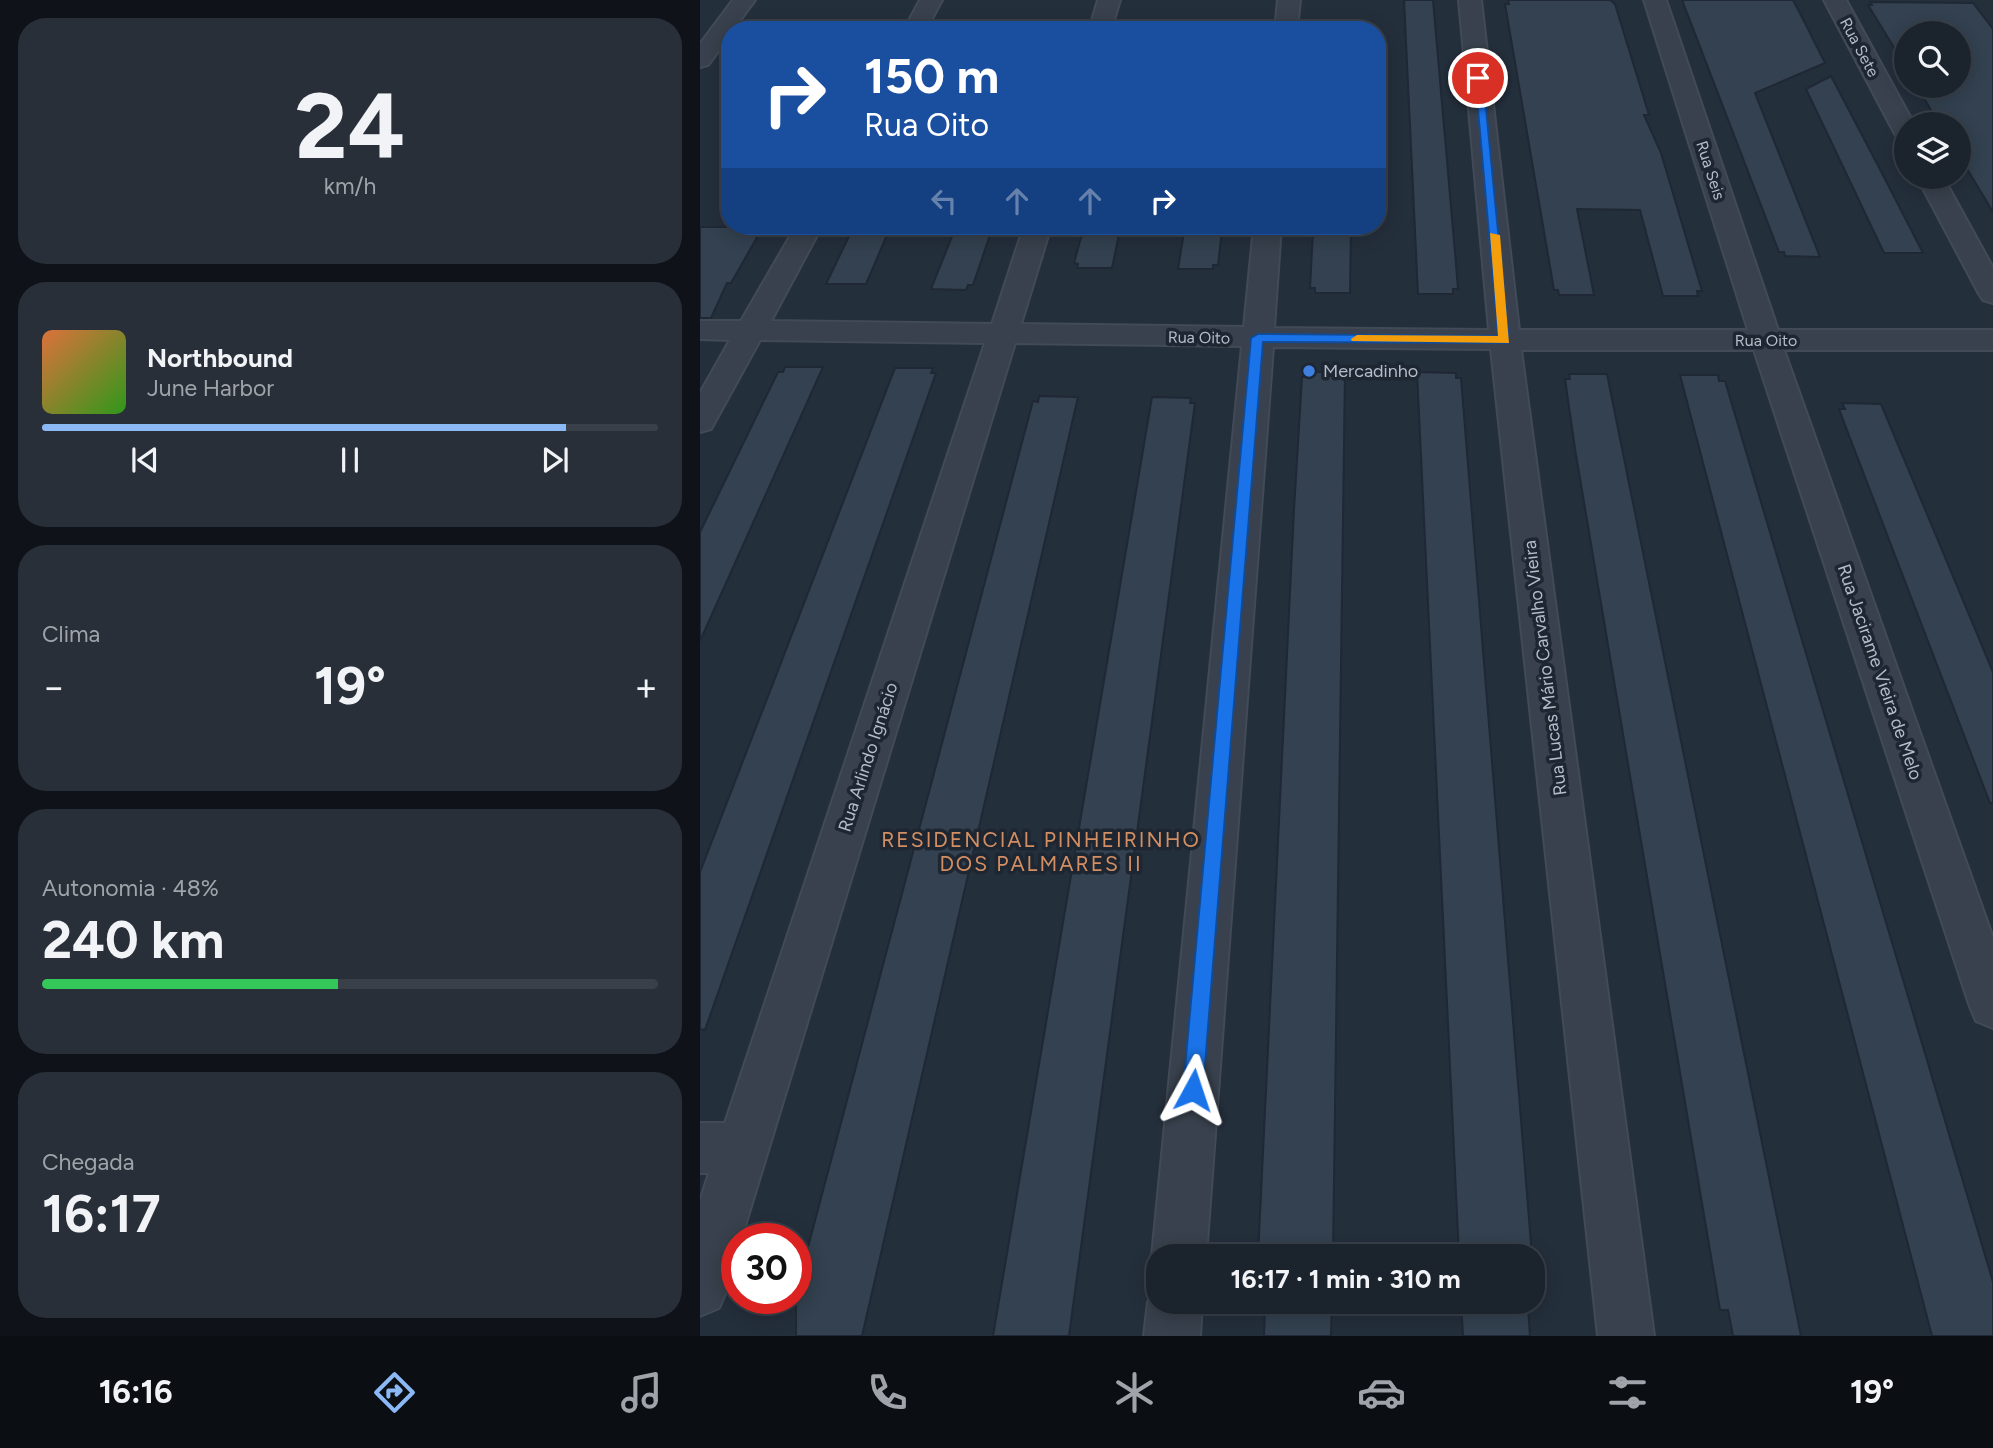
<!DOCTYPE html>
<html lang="pt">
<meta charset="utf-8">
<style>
:root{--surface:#1b232d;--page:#282f39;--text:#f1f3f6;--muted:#a0a4aa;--line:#394049;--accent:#8ab9f6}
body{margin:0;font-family:Figtree,sans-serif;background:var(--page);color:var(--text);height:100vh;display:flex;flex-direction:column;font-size:26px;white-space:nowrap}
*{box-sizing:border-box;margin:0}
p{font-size:23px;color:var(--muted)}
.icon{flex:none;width:38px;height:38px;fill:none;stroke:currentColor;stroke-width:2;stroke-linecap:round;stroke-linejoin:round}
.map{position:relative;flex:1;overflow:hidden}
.side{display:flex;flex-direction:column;gap:18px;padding:18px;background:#0f1319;width:700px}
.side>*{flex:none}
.hud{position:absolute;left:21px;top:21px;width:665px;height:214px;border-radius:28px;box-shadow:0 4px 18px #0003,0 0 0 2px var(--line);background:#1a4fa0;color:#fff;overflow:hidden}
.fabs{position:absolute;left:1194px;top:21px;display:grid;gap:14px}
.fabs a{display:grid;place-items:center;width:77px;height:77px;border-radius:50%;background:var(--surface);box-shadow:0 4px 18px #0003,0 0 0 2px var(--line);font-size:35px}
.speed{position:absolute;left:21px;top:1223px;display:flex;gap:14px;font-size:35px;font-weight:700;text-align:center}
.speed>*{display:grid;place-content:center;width:91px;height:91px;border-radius:50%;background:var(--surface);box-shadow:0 4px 18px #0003,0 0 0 2px var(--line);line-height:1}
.speed .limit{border:10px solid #d22;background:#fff;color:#111}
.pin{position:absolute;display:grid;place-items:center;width:60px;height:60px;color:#fff;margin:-30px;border:4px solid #fff;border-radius:50%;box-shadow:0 2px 7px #0007}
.me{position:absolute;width:77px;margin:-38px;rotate:5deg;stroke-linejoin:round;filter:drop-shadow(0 0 5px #0008)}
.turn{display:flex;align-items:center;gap:24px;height:147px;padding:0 28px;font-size:32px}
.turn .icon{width:91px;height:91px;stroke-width:2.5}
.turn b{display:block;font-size:49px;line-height:60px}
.lanes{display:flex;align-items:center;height:66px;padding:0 28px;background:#0003;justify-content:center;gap:35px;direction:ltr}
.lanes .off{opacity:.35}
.big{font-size:52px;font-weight:700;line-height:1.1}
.side .tile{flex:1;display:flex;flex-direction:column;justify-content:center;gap:10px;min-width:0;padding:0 24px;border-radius:28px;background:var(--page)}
.side .dial{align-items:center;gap:0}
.dial b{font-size:91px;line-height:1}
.song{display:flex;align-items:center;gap:21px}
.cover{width:84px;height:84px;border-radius:10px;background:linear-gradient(135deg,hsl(20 70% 55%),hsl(110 70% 35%))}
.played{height:7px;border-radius:4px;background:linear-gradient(90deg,var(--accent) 85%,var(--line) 85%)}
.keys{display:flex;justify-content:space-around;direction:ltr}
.heat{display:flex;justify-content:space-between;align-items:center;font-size:38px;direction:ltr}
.charge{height:10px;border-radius:5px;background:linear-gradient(90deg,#34c759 48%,var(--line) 0)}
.trip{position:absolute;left:446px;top:1244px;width:399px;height:70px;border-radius:28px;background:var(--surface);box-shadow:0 4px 18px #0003,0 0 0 2px var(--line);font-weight:700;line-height:70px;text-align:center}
.tab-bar{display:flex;height:112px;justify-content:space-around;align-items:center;background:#0b0e12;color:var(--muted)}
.tab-bar .icon{width:49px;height:49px}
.tab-bar .selected{color:var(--accent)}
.tab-bar b{font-size:32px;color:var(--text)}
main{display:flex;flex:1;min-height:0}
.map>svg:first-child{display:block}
.building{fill:#334150;stroke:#1f2834;stroke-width:2}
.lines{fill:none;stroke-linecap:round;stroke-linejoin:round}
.minor-casing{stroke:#414a56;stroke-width:4}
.minor{fill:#38414d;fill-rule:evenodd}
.route{fill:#1a73e8;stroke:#114b97;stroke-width:2}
.slow{fill:#f59e0b}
.shop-dot{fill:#3f7fe0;stroke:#1d2631;stroke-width:2.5}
.labels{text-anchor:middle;stroke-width:7;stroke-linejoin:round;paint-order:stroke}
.far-street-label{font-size:16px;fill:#b3bcc8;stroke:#1d2631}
.poi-label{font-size:18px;fill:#b3bcc8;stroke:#1d2631;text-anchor:start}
.street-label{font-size:18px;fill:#b3bcc8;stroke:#1d2631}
.quarter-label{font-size:21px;letter-spacing:2px;fill:#d38f63;stroke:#1d2631}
</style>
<main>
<section class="side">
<div class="tile dial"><b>24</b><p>km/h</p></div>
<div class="tile">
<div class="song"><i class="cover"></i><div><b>Northbound</b><p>June Harbor</p></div></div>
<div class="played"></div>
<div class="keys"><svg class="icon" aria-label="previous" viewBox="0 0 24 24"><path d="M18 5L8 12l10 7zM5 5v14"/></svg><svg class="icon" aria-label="pause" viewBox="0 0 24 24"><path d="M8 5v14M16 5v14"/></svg><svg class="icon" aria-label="next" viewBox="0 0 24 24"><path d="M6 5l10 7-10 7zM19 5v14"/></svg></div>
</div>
<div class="tile"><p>Clima</p>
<div class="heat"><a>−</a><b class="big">19°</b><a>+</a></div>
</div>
<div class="tile"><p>Autonomia · 48%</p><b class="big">240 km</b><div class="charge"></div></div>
<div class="tile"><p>Chegada</p><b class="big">16:17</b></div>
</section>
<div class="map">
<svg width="1293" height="1336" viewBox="0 0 1293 1336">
<rect width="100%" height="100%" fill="#242f3c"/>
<!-- building -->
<path class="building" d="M 704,0 L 733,0 L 756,264 L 758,289 L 753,289 L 753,294 L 718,294 Z
M 808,0 L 910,0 L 915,4 L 949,115 L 944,115 L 961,153 L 1002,291 L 997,291 L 998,296 L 963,296 L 940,210 L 877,209 L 894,295 L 859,295 L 858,290 L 854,290 L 805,4 L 809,4 Z
M 982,0 L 1093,0 L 1105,23 L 1125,63 L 1055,93 L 1120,257 L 1085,256 L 1084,252 L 1079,252 Z
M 1170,2 L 1273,3 L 1293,29 L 1293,212 L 1258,154 L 1258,124 L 1239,124 L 1217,86 L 1258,86 L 1258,33 L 1206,33 L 1206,67 L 1168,5 L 1172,5 Z
M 1131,76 L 1184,177 L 1223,253 L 1184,253 L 1106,89 Z
M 485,226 L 518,226 L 518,231 L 522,231 L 518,265 L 513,265 L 513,269 L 478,269 Z
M 618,226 L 651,226 L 650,293 L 615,293 L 615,288 L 610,288 L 613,231 L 618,231 Z
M 0,227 L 63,227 L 31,283 L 27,283 L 11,318 L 0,318 Z
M 153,228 L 190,228 L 166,284 L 126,284 Z
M 255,229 L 292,229 L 273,285 L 268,285 L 266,290 L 231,289 Z
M 383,230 L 420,230 L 412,268 L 377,268 L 378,264 L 374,263 Z
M 85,367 L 123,367 L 0,641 L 0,532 L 78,372 L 83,372 Z
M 195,368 L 233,368 L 231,373 L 236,373 L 5,1030 L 0,1029 L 0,872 Z
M 607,372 L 645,372 L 633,1256 L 558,1256 L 594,509 L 602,377 L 607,377 Z
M 717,372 L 756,373 L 756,378 L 761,378 L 832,1256 L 759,1256 Z
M 869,374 L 907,374 L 1101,1336 L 1033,1336 L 1028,1310 L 1020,1310 L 875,449 L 865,379 L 870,379 Z
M 980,375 L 1018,375 L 1019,381 L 1025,381 L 1293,1282 L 1293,1336 L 1232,1336 Z
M 339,396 L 378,397 L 162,1336 L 96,1336 L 96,1292 L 333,401 L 338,402 Z
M 452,397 L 491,398 L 490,403 L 495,403 L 369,1336 L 293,1336 Z
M 1142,403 L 1181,404 L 1293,672 L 1293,803 L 1290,803 L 1150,438 L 1139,409 L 1145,409 Z
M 833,1259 L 837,1307 L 828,1307 L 830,1336 L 763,1336 L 761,1302 L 833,1302 Z
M 632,1302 L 631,1336 L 564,1336 L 565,1303 L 556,1303 Z"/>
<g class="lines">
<!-- minor casing -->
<g class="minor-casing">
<path id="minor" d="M 33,0 L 55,0 L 33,30 L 30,30 L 30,35 L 8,65 L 0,67 L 0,44 Z
M 220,0 L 242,0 L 226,30 L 204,30 Z
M 398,0 L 420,0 L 411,30 L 389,30 Z
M 578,0 L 600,0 L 597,30 L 575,30 Z
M 759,0 L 781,0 L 819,330 L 1048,330 L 944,0 L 966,0 L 1078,330 L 1293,330 L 1293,350 L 1084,350 L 1293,938 L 1293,1028 L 1276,1021 L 1269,1004 L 1054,350 L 821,350 L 954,1336 L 898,1336 L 791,349 L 573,347 L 506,1256 L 458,1256 L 458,1271 L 452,1256 L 542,346 L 315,343 L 41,1239 L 37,1239 C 37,1263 29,1286 19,1308 L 0,1316 L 0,1201 L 9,1173 L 0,1173 L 0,1123 L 25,1123 L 285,343 L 60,340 L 11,429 L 0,432 L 0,393 L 30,340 L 0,339 L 0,321 L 41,321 L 96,226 L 122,226 L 71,321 L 292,324 L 324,226 L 351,226 L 321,324 L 544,327 L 554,226 L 581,226 L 574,328 L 789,330 Z
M 1124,0 L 1146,0 L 1214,124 L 1206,124 L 1206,139 L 1197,137 L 1194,132 Z
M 1217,177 L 1243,177 L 1293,268 L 1293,303 L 1283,300 L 1279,294 Z
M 458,1281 L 458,1302 L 502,1302 L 500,1336 L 444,1336 L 448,1302 Z"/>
</g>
<!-- minor -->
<use href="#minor" class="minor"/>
</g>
<!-- route -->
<path class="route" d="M 775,76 L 783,78 L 809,343 L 563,342 L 503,1090 L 500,1097 L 493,1100 L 486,1097 L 483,1090 L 551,338 L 558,334 L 798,336 Z"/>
<!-- slow -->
<path class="slow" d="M 790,233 L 800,235 L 809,343 L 652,341 L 651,339 L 657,335 L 798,336 Z"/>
<!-- markers -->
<circle class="shop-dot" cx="609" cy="371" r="7"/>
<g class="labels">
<!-- far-street labels -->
<g class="far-street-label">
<text transform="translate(1160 47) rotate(62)" y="6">Rua Sete</text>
<text transform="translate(1011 170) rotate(72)" y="6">Rua Seis</text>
<text transform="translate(499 337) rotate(1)" y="6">Rua Oito</text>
<text x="1066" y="346">Rua Oito</text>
</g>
<!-- poi labels -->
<g class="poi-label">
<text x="623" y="377">Mercadinho</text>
</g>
<!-- street labels -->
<g class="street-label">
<text transform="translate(845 668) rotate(-97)" y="6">Rua Lucas Mário Carvalho Vieira</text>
<text transform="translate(1180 672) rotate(71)" y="6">Rua Jacirame Vieira de Melo</text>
<text transform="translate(168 757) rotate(-72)" y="6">Rua Arlindo Ignácio</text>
</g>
<!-- quarter labels -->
<g class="quarter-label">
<text x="341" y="847">RESIDENCIAL PINHEIRINHO<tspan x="341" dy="24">DOS PALMARES II</tspan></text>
</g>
</g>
</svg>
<div class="fabs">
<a><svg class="icon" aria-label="search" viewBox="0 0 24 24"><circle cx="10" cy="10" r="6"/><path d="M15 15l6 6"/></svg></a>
<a><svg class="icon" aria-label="layers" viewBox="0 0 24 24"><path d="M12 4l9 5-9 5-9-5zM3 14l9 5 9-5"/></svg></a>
</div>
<div class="speed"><div class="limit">30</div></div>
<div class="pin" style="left:778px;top:78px;background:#d93025"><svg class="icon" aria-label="arrive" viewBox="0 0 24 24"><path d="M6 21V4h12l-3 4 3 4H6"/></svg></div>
<svg class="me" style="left:493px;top:1090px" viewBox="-20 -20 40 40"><path d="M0-17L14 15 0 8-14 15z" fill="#1a73e8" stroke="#fff" stroke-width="4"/></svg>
<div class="trip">16:17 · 1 min · 310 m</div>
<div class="hud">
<div class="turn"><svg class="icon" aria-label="right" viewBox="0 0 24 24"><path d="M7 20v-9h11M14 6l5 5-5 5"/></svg><div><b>150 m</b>Rua Oito</div></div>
<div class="lanes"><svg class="icon off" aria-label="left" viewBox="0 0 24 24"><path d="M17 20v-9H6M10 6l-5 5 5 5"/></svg><svg class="icon off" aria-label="ahead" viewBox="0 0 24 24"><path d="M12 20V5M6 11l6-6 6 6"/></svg><svg class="icon off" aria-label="ahead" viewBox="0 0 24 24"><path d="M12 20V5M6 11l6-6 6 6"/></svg><svg class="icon" aria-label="right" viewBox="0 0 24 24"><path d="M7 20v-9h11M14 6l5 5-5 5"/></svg></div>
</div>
</div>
</main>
<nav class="tab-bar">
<b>16:16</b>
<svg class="icon selected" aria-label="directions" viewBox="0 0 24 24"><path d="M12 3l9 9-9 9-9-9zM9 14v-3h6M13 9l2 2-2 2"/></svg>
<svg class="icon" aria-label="music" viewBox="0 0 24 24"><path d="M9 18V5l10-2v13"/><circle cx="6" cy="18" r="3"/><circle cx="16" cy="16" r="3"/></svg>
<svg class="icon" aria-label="phone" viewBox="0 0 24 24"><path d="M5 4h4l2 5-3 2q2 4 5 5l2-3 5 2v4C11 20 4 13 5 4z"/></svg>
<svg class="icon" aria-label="climate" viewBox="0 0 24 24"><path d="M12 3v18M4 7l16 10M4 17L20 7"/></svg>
<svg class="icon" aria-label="car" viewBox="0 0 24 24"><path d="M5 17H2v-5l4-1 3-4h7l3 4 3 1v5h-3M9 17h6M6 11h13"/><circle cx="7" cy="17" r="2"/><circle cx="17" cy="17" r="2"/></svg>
<svg class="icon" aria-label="filters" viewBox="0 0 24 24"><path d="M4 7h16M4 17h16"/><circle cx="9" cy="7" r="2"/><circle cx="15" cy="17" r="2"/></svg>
<b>19°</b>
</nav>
